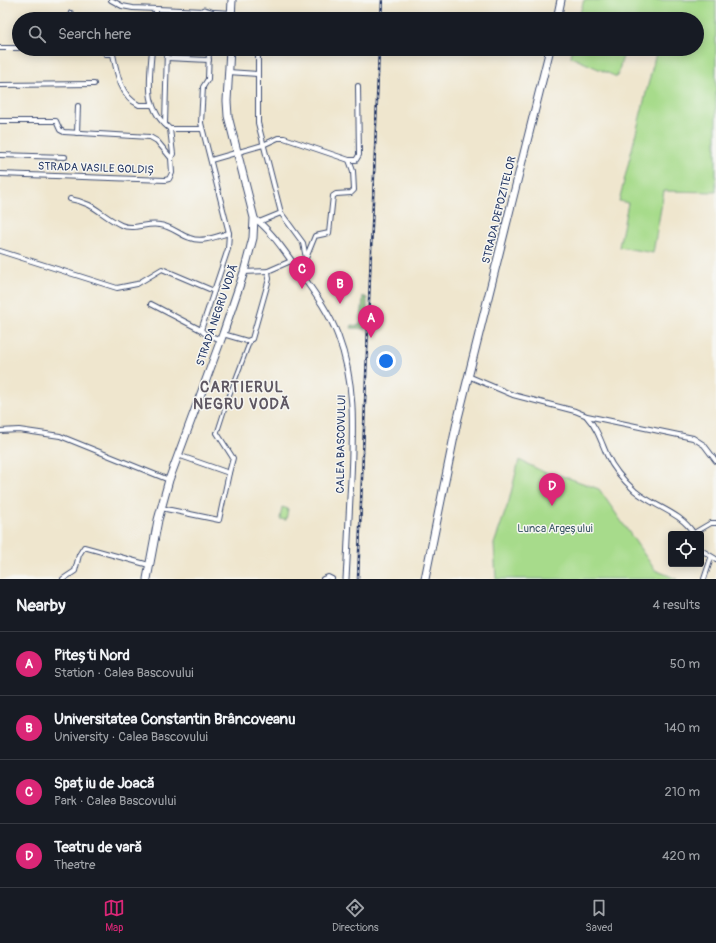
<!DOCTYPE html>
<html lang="en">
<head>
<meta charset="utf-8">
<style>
  body { margin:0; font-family:Pangolin,sans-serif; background:#242831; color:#f1f3f6 }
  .controls { position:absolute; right:12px; bottom:12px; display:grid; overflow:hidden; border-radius:4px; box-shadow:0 2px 10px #0003 }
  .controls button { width:36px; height:36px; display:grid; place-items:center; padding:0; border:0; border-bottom:1px solid #363941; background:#171b24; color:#f1f3f6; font:20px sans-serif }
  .you { position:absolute; left:386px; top:361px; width:14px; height:14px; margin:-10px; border:3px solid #fff; border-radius:50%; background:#1a73e8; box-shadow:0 0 0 6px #1a73e833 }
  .badge { display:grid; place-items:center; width:26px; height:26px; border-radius:50%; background:#db2777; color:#fff; font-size:13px; font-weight:700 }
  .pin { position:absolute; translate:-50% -33px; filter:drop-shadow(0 1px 2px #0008) }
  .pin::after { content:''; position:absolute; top:21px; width:14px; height:12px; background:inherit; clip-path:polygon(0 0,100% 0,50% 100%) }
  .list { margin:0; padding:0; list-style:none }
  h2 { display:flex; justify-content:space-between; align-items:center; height:52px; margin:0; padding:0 16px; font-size:17px }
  h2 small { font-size:13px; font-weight:400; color:#9ea1a6 }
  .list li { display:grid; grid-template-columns:26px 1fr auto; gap:12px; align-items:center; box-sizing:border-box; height:64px; padding:0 16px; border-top:1px solid #363941 }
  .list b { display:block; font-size:15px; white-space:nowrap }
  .list p { margin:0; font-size:13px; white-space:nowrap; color:#9ea1a6 }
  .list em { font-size:13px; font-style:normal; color:#9ea1a6 }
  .icon { flex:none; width:22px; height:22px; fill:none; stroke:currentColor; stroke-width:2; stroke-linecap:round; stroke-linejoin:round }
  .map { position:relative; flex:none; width:716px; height:579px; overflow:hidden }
  .search { position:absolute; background:#171b24; box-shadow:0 2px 10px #0003; left:12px; right:12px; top:12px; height:44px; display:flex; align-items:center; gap:10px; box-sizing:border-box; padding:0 14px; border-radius:22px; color:#9ea1a6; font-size:15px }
  .sheet { height:308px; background:#171b24 }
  nav { display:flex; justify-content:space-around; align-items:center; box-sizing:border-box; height:56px; border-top:1px solid #363941; background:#171b24; font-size:11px; color:#9ea1a6 }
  nav a { display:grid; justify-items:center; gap:2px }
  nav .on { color:#db2777 }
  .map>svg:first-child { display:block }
</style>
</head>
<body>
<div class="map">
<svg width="716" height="579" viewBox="0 0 716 579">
  <rect width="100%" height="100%" fill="#f6f6f2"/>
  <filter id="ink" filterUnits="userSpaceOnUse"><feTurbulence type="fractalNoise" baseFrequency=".025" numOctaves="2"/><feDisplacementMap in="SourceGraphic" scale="8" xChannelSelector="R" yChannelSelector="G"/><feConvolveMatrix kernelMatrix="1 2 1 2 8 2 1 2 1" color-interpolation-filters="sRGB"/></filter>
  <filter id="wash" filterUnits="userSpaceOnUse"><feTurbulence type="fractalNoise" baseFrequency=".012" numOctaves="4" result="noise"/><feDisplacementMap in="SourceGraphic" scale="16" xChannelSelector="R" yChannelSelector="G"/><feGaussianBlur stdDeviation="0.9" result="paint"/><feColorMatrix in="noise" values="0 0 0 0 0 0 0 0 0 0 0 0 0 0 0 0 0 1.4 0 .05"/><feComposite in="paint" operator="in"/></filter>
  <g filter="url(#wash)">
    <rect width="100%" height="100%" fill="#efe6ce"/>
    <g fill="#a7db8b" stroke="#618574">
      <path d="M584 0H716V192L664 191 653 253 619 247 628 203 619 201 656 53 649 49H697V19H578Z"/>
      <path d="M572 49H625L617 77 571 57Z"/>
      <path d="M519 460 546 473 566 477 599 489 655 570 677 579H496L494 544 509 501Z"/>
      <path d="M282 507 288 509 286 520 280 519Z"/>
    </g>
    <path fill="#85bb77" stroke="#50756a" d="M363 296 367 298V320L364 322 366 329 351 328 352 325 358 326 361 322Z"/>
  </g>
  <g filter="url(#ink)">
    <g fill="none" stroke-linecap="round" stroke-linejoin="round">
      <g stroke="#3b4a6f" stroke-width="5">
        <path id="pedestrian" d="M217 433 228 399 250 341"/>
      </g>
      <g stroke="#3b4a6f" stroke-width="6">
        <g id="minor">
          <path d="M111 0 122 6 133 8 205 11"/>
          <path d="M215 12 232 13"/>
          <path d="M71 13 72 19"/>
          <path d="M156 19V9"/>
          <path d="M0 48H19"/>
          <path d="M101 49 106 54H113"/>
          <path d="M112 49C116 68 119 96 139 105H152"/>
          <path d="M152 49C150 79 143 108 170 129H202"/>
          <path d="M209 49 208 79 203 87 201 123 229 233 228 249 201 330 204 333 221 340"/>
          <path d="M258 49V123L281 213 303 243 306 258 305 280"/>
          <path d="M167 58 209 60"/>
          <path d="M228 72 258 74"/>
          <path d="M0 85 94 84"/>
          <path d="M0 121H56L60 130 64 132 150 137 157 141 171 158 172 173 169 179 165 180 0 174"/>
          <path d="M165 124 167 49"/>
          <path d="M170 129 173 154 171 158"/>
          <path d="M77 133 78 106"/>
          <path d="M0 155 65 157"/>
          <path d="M211 160 263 145 278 138H284L349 160H356L359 155 358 86"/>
          <path d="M70 199C95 203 100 215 121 225 134 231 146 222 160 225 171 226 180 235 190 238 202 243 218 236 229 233"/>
          <path d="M259 222 281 213"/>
          <path d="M0 251 117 288 137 284 162 269 214 291"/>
          <path d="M306 258 315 236 329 233 333 196 336 194 351 193 354 190 353 171 349 160"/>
          <path d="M244 272 268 271 291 261"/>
          <path d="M151 304 201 330"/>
          <path d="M223 334 247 341 252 339 269 279 268 271"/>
          <path d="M468 376 513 395 575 411 587 416 693 438 704 445 716 461"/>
          <path d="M587 417C597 428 601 441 607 455 613 468 624 481 635 491 654 507 681 512 694 534"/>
          <path d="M0 431 19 430 60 436 169 480"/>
          <path d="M217 433 233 458 229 473"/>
          <path d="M161 508 219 520 229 473 178 455"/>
          <path d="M694 533 711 523H716"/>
          <path d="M701 550 716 559"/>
          <path d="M63 579 75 571 79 555 84 547 149 565"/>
          <path d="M323 579 328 577 332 579"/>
          <path d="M704 579 711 558"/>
        </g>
      </g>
      <g stroke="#3b4a6f" stroke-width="7">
        <path id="tertiary" d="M254 218C272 231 286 254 299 271 314 292 329 312 338 336 356 383 353 430 351 479 349 512 348 546 346 579"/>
      </g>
      <g stroke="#3b4a6f" stroke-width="9">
        <g id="primary">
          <path d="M204 11 218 15 223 19"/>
          <path d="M231 19 232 0"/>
          <path d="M557 19 561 0"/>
          <path d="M147 579 158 520 169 480 223 334 244 272 253 238 254 218 228 116 227 101 230 49"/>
          <path d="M425 579 457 422 550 49"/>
        </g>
      </g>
      <use href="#pedestrian" stroke="#fff" stroke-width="3"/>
      <use href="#minor" stroke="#fff" stroke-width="4"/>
      <use href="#tertiary" stroke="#fff" stroke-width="5"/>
      <use href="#primary" stroke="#fff" stroke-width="7"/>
      <g stroke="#1b2f5e" stroke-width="2.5">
        <g id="rail">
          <path d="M381 19 382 0"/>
          <path d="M358 579 379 49"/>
        </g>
      </g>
      <use href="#rail" stroke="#f6f6f2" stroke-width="1" stroke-dasharray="3" stroke-linecap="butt"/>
    </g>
  </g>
  <g text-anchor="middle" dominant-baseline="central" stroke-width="3" stroke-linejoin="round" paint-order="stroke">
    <g font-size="11" fill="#1b2f5e" stroke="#f6f6f2">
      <text transform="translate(96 168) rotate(2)">STRADA VASILE GOLDIȘ</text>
      <text transform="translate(499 210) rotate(-76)">STRADA DEPOZITELOR</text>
      <text transform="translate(217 315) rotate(-71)">STRADA NEGRU VODĂ</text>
      <text transform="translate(341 444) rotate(-89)">CALEA BASCOVULUI</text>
    </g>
    <g font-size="11" fill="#3e5a69" stroke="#f6f6f2">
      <text x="555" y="528">Lunca Argeșului</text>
    </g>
    <g font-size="15" font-weight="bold" letter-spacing="1" fill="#5e5762" stroke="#f6f6f2">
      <text x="242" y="387">CARTIERUL<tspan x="242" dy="17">NEGRU VODĂ</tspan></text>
    </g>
  </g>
</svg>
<div class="controls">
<button><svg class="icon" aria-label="locate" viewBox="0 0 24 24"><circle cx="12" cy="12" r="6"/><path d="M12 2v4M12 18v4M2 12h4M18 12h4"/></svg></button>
</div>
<div class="you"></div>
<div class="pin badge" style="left:371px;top:338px">A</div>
<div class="pin badge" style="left:340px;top:304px">B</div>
<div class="pin badge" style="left:302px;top:289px">C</div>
<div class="pin badge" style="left:552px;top:506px">D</div>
<div class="search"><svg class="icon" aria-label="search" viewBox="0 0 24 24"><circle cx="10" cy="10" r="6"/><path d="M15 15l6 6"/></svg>Search here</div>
</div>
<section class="sheet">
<h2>Nearby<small>4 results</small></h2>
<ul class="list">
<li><span class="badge">A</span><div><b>Pitești Nord</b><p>Station · Calea Bascovului</p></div><em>50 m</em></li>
<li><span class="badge">B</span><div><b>Universitatea Constantin Brâncoveanu</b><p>University · Calea Bascovului</p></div><em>140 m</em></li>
<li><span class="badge">C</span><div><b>Spațiu de Joacă</b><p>Park · Calea Bascovului</p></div><em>210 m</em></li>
<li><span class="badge">D</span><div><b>Teatru de vară</b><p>Theatre</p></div><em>420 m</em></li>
</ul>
</section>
<nav>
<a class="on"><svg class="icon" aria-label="map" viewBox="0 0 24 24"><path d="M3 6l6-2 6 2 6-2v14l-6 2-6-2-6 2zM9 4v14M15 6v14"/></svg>Map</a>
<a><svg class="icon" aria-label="directions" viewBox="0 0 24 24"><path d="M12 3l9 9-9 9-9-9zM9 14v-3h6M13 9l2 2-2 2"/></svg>Directions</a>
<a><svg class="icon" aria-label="saved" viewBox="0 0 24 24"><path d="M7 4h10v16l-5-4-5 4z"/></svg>Saved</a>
</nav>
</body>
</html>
